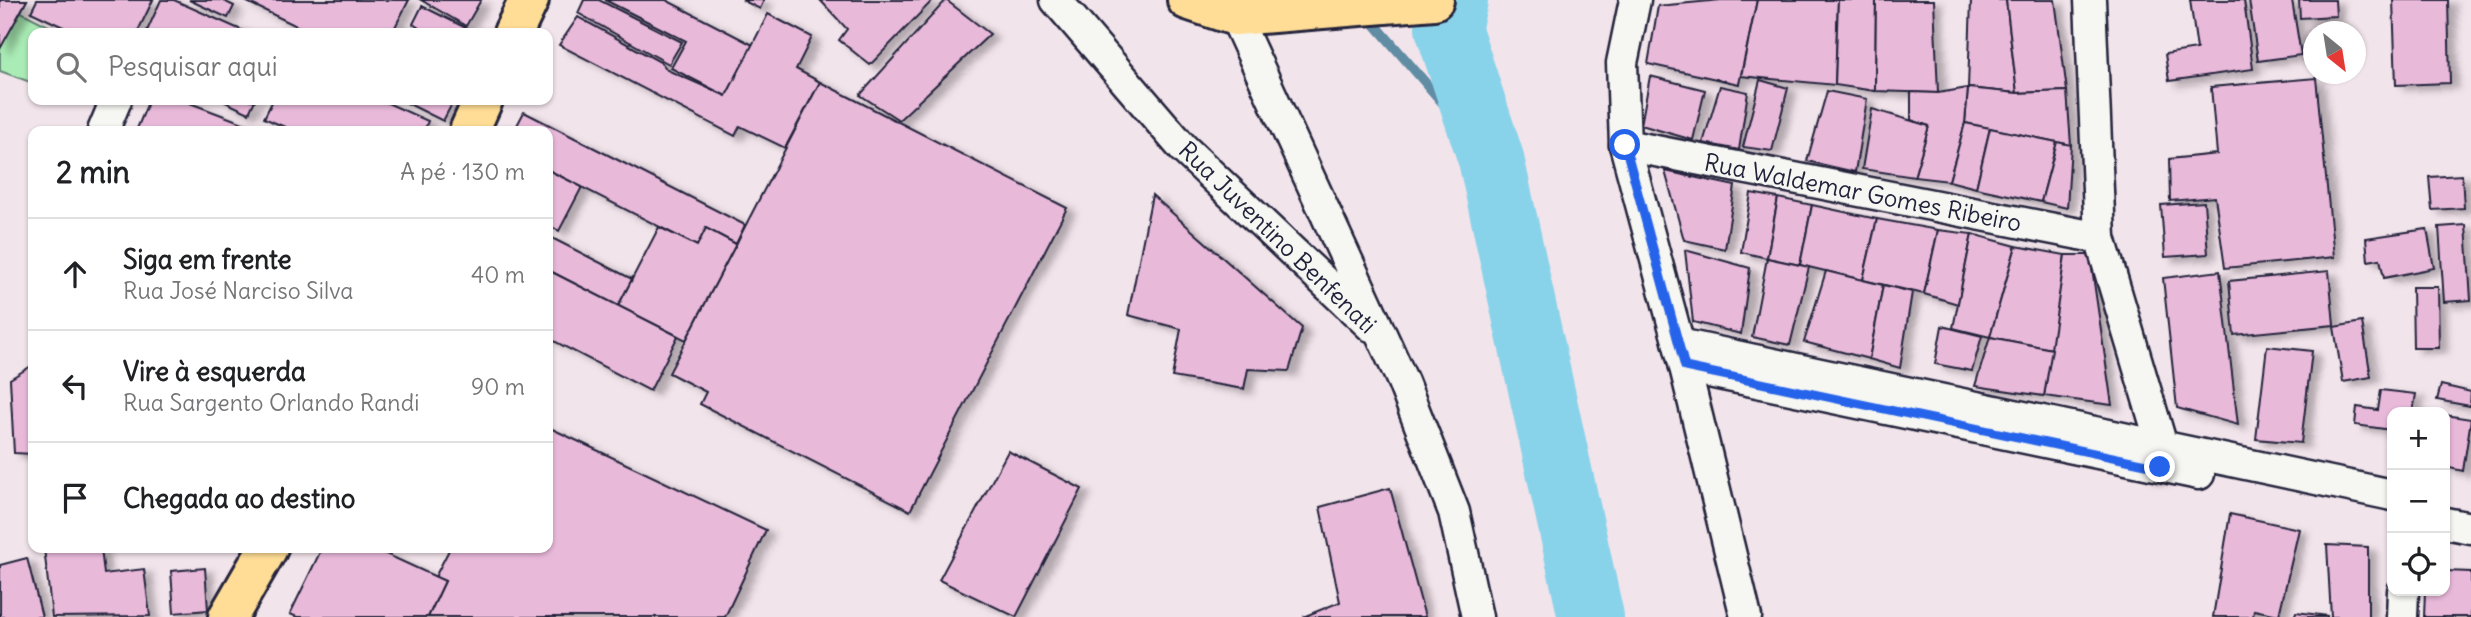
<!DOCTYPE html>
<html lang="pt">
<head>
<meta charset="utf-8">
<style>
  body { margin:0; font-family:Delius,sans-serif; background:#f6f6f6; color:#202124 }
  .controls { position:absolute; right:21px; bottom:21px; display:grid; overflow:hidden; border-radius:14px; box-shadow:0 2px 5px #0004 }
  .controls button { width:63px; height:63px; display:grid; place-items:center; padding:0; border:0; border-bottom:2px solid #e0e0e0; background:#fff; color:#202124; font:35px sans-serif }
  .compass { position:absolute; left:2303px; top:21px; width:63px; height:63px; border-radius:50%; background:#fff; box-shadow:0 2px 5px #0004; rotate:150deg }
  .stop { position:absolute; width:21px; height:21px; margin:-16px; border:5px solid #2563eb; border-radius:50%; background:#fff }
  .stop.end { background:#2563eb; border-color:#fff; box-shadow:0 2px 7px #0008 }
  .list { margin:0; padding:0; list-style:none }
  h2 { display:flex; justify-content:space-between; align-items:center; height:91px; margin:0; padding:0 28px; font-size:30px }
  h2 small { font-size:23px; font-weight:400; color:#757577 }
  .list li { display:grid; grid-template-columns:46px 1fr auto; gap:21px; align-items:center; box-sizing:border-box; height:112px; padding:0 28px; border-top:2px solid #e0e0e0 }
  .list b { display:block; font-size:26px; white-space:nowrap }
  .list p { margin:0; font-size:23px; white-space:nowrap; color:#757577 }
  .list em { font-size:23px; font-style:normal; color:#757577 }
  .icon { flex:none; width:38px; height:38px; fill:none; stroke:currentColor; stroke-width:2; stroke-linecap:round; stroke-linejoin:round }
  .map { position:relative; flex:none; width:2471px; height:617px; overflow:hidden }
  .search { position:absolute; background:#fff; box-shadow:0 2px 5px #0004; left:28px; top:28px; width:525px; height:77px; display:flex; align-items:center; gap:18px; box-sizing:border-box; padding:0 24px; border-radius:14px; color:#757577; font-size:26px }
  .panel { position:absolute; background:#fff; box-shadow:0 2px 5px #0004; left:28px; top:126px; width:525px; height:427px; border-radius:14px }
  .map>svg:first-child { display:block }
</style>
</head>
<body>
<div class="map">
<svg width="2471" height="617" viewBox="0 0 2471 617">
  <defs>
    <filter id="shadow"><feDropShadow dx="8" dy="4.5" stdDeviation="3.5" flood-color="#0004"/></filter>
  </defs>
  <rect width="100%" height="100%" fill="#f2e4eb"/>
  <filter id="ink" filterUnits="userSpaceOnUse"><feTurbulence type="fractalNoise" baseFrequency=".0143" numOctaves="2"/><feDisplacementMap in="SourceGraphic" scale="14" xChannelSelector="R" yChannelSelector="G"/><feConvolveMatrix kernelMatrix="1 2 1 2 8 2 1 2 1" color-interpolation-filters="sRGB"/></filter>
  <g filter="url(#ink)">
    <path fill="#aaecb5" stroke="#668778" stroke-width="2" d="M0 0H27L21 12 62 33H33V83L0 71Z"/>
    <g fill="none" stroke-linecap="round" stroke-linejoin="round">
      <path stroke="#608ca4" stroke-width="10" d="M1367 15 1491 159"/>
      <path stroke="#89d3ea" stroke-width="66" d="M1455 0 1448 28 1491 159 1591 617"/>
    </g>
    <g fill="#e9b9da" stroke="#22223b" stroke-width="2" filter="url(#shadow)">
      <path d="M0 0H27L0 49Z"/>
      <path d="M37 0H153L137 33H76L31 12Z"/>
      <path d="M161 0H174L248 33H146Z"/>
      <path d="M189 0H222L234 6 228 18Z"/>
      <path d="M243 0H409L392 33H311Z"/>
      <path d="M421 0H481L466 26Z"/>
      <path d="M584 0H599L682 42 669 64 578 13Z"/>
      <path d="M605 0H666L753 45 726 96 671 68 686 41Z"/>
      <path d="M742 0H764L760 9Z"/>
      <path d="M820 0H933L870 65 839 40 847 29Z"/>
      <path d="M946 0 990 34 899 120 860 95Z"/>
      <path d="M1721 0H1757L1739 84 1648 64 1658 6Z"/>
      <path d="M1757 0H1838L1835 85 1741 76Z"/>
      <path d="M1838 0H1876L1875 91 1835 85Z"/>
      <path d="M1876 0H1934L1938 93 1875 91Z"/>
      <path d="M1971 0H2006L2017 93 1968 88Z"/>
      <path d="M2006 0H2055L2067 91 2017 93Z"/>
      <path d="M2190 0H2244L2253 69 2169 81 2165 54 2197 49Z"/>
      <path d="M2249 0H2292L2301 55 2258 61Z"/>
      <path d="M2299 0H2335L2336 16 2300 18Z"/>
      <path d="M2393 0H2448L2450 83 2396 85Z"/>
      <path d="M422 6 476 33H427L413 24Z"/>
      <path d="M768 14 812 37 796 69 820 82 785 148 740 126 735 136 559 45 578 17 662 63 667 70 726 96Z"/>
      <path d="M1650 76 1705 90 1693 140 1641 125Z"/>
      <path d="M2316 78 2334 257 2225 268 2215 197 2170 201 2169 159 2217 154 2211 87Z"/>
      <path d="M1760 80 1788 88 1772 151 1743 147Z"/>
      <path d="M820 82 1067 208 910 511 700 404 706 392 669 373Z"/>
      <path d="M1720 86 1748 92 1739 150 1703 143Z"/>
      <path d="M1968 88 2017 93 2067 91 2071 145 1965 123Z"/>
      <path d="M1968 88 1965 123 1949 181 1914 177 1929 126 1911 120V92L1938 93Z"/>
      <path d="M1827 91 1867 99 1855 172 1807 161Z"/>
      <path d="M149 100H182L264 131H136Z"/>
      <path d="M221 100H255L249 113Z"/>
      <path d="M273 100H381L428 121 424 131H294L264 118Z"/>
      <path d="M401 100H454L443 121Z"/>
      <path d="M1872 109 1929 126 1914 177 1862 169Z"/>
      <path d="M524 112 745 225 736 244 706 228 697 246 548 170V131H514Z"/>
      <path d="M1965 123 1990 128 1976 188 1949 181Z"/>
      <path d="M1990 128 2057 142 2041 202 1976 188Z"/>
      <path d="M2057 142 2071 145 2067 208 2041 202Z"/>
      <path d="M548 170 582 187 559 231 548 225Z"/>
      <path d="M1665 171 1735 186 1725 249 1684 240Z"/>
      <path d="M2462 175 2464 208 2432 210 2429 177Z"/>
      <path d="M1751 193 1778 198 1767 258 1741 252Z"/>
      <path d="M1152 195 1302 328 1289 371 1248 369 1244 389 1172 377 1181 329 1128 315Z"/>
      <path d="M1778 198 1812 205 1800 265 1767 258Z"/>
      <path d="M2204 202 2208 254 2165 257 2161 205Z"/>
      <path d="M1812 205 1877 219 1863 280 1800 265Z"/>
      <path d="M1877 219 1938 230 1924 294 1863 280Z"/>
      <path d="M2466 225 2471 300 2444 302 2439 227Z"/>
      <path d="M659 227 697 246 706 228 736 244 686 340 618 306Z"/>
      <path d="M2427 229 2434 268 2384 278 2380 259 2368 261 2366 238Z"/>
      <path d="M1938 230 1972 234 1958 304 1924 294Z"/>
      <path d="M1972 234 2016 246 1990 337 1953 328Z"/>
      <path d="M548 236 632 279 618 306 548 270Z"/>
      <path d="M2016 246 2065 255 2052 349 1990 337Z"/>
      <path d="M1685 250 1750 268 1741 334 1693 322Z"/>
      <path d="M2065 255H2090L2112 405 2044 396Z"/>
      <path d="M1767 258 1809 267 1790 345 1752 337Z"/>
      <path d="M548 270 678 336 650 391 548 338Z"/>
      <path d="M1826 271 1883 285 1869 359 1804 342Z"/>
      <path d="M2220 271 2238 425 2177 408 2163 278Z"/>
      <path d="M2329 271 2334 325 2234 335 2229 281Z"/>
      <path d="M1883 285 1912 292 1900 368 1869 359Z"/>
      <path d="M2412 287H2438L2439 348H2413Z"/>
      <path d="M2362 322 2371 377 2343 382 2334 327Z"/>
      <path d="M1942 326 1982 336 1972 371 1935 364Z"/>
      <path d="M1990 337 2052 349 2044 396 1975 386Z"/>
      <path d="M2267 346 2312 351 2301 443 2256 439Z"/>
      <path d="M33 365V454L14 453 10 379Z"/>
      <path d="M2441 385 2471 392 2470 406 2437 400Z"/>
      <path d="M2381 390 2416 394 2413 412H2392V430L2355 425 2357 407 2378 410Z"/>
      <path d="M2445 415 2471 419 2463 471 2445 467Z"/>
      <path d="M548 427 766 530 725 617H428L445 581 435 577 450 548H548Z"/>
      <path d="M1008 451 1082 489 1016 617 939 580Z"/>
      <path d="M1390 488 1425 617H1303L1340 602 1320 507Z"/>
      <path d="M2230 514 2299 529 2279 615 2254 610 2253 617H2213Z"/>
      <path d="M2327 545 2368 547V617H2331Z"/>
      <path d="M44 548H101L104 574 144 569 150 616 52 617Z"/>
      <path d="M322 548H373L445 581 428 617H297L290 614Z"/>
      <path d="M27 558 42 617H0V565Z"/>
      <path d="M205 568 208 610 174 613 171 571Z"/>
      <path d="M2445 571 2471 572V617H2424L2425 591H2445Z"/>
      <path d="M2296 612 2327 616V617H2294Z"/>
    </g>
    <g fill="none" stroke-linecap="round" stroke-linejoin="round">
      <g stroke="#22223b" stroke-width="35">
        <g id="street">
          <path d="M1056 0 1183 148 1371 326"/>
          <path d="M1635 0 1622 63 1625 145 1685 367 1746 617"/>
          <path d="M2090 0 2100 238 2162 446 2160 463"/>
          <path d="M1235 16 1403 382 1454 512 1477 617"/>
          <path d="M103 131 116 100"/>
          <path d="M1625 145 2100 238"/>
          <path d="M1679 344 2392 495"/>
          <path d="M1685 367 2199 474"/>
          <path d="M2445 523 2471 528"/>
          <path d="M2402 617 2403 591"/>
        </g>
      </g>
      <g stroke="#22223b" stroke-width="44">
        <g id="primary">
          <path d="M1187 0 1235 16 1434 0"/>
          <path d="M513 33 529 0"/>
          <path d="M469 131 483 100"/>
          <path d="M228 617 268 548"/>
        </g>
      </g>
      <use href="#street" stroke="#f6f6f2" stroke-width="30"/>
      <use href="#primary" stroke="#ffdd96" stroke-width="38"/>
    </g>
  </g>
  <g fill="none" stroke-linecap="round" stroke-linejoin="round" filter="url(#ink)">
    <path stroke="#2563eb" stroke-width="9" d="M1625 145 1685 367 2160 467"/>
  </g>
  <g text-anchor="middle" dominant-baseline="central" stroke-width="5" stroke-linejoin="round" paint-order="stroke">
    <g font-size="24" fill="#22223b" stroke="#f6f6f2">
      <text transform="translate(1863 192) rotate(11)">Rua Waldemar Gomes Ribeiro</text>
      <text transform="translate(1278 237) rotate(44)">Rua Juventino Benfenati</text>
    </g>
  </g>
</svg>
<div class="controls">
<button>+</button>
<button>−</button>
<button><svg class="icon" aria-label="locate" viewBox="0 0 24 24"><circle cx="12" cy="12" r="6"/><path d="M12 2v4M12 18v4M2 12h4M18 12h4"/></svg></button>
</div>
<svg class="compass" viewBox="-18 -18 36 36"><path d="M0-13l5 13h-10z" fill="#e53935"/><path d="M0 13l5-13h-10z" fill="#757577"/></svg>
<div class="stop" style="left:1625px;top:145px"></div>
<div class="stop end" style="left:2160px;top:467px"></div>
<div class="search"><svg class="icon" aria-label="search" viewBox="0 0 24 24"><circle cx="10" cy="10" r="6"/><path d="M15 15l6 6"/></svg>Pesquisar aqui</div>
<section class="panel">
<h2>2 min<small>A pé · 130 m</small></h2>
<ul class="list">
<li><svg class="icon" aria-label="ahead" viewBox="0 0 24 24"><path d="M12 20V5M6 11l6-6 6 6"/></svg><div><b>Siga em frente</b><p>Rua José Narciso Silva</p></div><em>40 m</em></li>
<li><svg class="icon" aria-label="left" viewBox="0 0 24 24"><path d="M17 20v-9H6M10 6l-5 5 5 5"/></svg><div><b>Vire à esquerda</b><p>Rua Sargento Orlando Randi</p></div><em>90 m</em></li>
<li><svg class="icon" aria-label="arrive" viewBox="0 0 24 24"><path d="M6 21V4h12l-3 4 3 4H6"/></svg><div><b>Chegada ao destino</b></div></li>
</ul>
</section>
</div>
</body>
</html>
